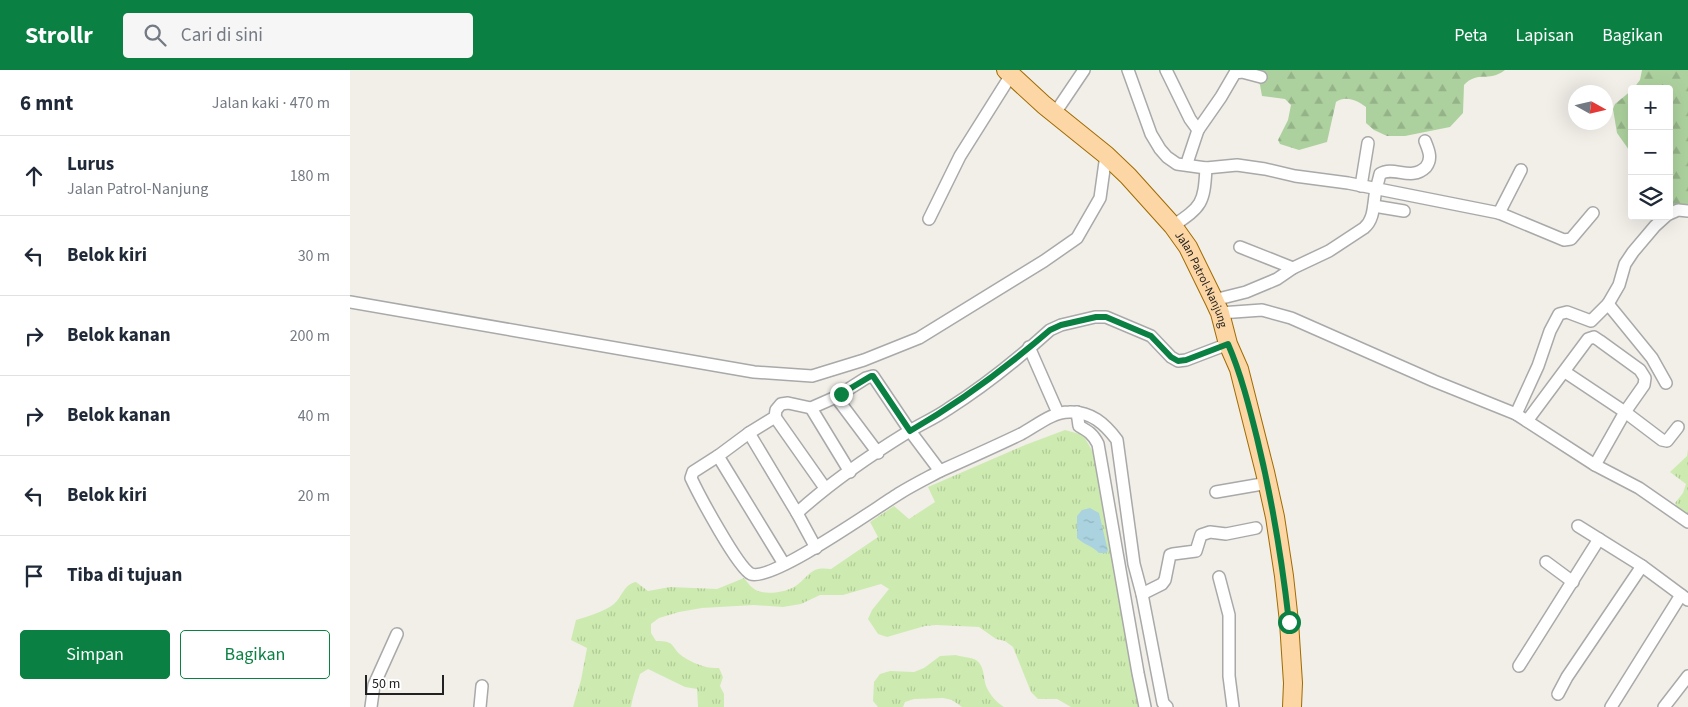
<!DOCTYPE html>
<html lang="id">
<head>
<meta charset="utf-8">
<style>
  body { margin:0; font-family:"Source Sans 3",sans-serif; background:#f6f6f7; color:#1f2937 }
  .controls { position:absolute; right:15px; top:15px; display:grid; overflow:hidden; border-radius:5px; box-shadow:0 5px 20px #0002 }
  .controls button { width:45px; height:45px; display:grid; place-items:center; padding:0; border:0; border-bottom:1px solid #e0e1e3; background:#fff; color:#1f2937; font:25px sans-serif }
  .compass { position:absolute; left:1218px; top:15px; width:45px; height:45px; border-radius:50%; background:#fff; box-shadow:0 5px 20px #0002; rotate:98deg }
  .scale { position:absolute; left:15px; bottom:12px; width:79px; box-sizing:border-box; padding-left:5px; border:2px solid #222; border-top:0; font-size:14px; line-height:18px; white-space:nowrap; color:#222; -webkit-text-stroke:4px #fff; paint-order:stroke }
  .stop { position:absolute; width:15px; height:15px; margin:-11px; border:4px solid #0b8043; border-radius:50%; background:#fff }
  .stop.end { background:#0b8043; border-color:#fff; box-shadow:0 1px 5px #0008 }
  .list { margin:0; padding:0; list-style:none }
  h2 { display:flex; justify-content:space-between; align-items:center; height:65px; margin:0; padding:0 20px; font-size:21px }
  h2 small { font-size:16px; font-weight:400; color:#747a83 }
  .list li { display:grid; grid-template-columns:32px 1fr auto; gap:15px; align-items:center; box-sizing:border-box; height:80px; padding:0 20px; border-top:1px solid #e0e1e3 }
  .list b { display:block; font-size:19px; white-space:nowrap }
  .list p { margin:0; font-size:16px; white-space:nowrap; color:#747a83 }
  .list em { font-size:16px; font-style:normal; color:#747a83 }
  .actions { display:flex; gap:10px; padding:15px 20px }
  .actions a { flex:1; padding:11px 0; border:1px solid #0b8043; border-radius:5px; text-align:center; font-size:18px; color:#0b8043 }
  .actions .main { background:#0b8043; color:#fff }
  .icon { flex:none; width:28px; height:28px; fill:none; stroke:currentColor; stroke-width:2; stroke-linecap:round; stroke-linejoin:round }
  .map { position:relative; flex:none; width:1338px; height:637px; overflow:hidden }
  header { display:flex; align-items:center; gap:30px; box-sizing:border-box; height:70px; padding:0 25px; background:#0b8043; color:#fff }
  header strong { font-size:24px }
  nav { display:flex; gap:28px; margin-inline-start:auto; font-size:18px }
  .search { width:350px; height:45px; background:#f6f6f7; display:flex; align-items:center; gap:12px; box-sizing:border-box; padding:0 18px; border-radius:5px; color:#747a83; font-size:19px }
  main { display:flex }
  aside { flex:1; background:#fff }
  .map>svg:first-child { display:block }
</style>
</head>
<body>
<header>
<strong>Strollr</strong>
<div class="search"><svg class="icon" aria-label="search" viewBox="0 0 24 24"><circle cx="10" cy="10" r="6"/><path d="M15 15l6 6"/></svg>Cari di sini</div>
<nav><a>Peta</a><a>Lapisan</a><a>Bagikan</a></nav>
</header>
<main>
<aside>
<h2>6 mnt<small>Jalan kaki · 470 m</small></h2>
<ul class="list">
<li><svg class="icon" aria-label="ahead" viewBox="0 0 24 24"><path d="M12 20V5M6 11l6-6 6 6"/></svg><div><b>Lurus</b><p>Jalan Patrol-Nanjung</p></div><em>180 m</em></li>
<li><svg class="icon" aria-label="left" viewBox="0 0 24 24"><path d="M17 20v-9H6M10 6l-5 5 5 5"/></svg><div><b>Belok kiri</b></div><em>30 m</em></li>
<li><svg class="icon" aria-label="right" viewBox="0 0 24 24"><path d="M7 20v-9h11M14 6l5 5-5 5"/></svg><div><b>Belok kanan</b></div><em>200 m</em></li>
<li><svg class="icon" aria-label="right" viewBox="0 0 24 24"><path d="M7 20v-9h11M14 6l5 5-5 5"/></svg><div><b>Belok kanan</b></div><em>40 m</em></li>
<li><svg class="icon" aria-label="left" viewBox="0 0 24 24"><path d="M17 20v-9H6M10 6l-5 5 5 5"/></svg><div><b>Belok kiri</b></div><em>20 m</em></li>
<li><svg class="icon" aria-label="arrive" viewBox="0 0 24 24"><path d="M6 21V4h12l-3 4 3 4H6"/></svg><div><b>Tiba di tujuan</b></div></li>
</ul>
<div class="actions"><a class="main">Simpan</a><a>Bagikan</a></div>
</aside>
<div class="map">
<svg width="1338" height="637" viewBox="0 0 1338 637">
  <defs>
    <pattern id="grass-tufts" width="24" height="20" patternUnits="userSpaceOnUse" patternTransform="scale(1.25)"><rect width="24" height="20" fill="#cdebb0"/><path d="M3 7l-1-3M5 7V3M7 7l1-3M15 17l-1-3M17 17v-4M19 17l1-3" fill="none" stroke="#b0c997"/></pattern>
    <pattern id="forest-firs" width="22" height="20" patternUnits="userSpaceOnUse" patternTransform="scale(1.25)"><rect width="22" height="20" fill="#add19e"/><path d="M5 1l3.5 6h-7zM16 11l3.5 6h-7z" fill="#95b388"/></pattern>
    <pattern id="water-ripples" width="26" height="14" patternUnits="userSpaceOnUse" patternTransform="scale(1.25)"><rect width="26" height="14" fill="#aad3df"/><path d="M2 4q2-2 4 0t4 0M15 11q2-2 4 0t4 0" fill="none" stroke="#92b5bf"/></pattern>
  </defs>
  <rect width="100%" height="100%" fill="#f2efe9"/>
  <g fill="url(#grass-tufts)">
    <path d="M715 360 733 365 746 387 788 637H721L707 629H688L681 622 663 577 655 571 646 569 629 557 586 555 575 556 537 567 528 564 518 549 522 540 539 519 531 514 493 525H470L451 534 433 537 404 535 352 538 329 542 309 548 301 554V563L306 571C327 571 320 577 332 586 343 593 356 599 369 598L373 607 370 616 374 624V637H348L347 619 335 617 298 599 290 604 283 627 281 637H223L231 610 237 578 221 570 226 550C236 547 256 541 264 534 272 527 274 514 286 512L298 521 320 517 367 519 394 508C398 513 402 519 408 521 419 525 438 522 447 515 460 505 461 496 481 499L528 467 520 452 544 436 559 449 585 432 578 417 675 375Z"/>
    <path d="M1338 379V446L1328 440 1325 433 1333 423 1336 414 1320 402 1337 386Z"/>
    <path d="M606 585C612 587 621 587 626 590 635 596 633 608 636 616 640 625 646 632 654 637H612L602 630 593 628 564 629 555 632 553 637H528L523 631 524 612 530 604 540 601 564 602 574 598 590 586Z"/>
  </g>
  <g fill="url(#forest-firs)">
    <path d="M902 0H1155C1138 13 1128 0 1114 15L1113 43 1100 57 1055 66H1037L1024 60 1016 53V37C1008 31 996 25 986 32L977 72 949 80 930 74 928 70 938 50 941 35 935 29 912 26 910 15Z"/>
    <path d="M1292 0H1338V137L1319 136V19H1283L1290 10Z"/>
    <path d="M1282 20V80H1279L1267 63 1263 39 1265 34Z"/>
  </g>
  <path fill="url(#water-ripples)" d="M740 438 749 443 758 481 756 483H749C743 476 734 475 727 468V446L732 440Z"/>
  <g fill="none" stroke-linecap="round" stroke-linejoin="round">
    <g stroke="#a9a9a9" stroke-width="14">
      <g id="street">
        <path d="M778 0 801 64 810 79 817 87 827 94 856 98 887 95 915 99 945 106 998 113 1149 143 1214 170 1221 169 1243 143"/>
        <path d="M816 0 840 49 848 60 838 90 839 95"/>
        <path d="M705 43 734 0"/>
        <path d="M848 60 871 27 885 3 892 2 911 7"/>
        <path d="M1011 116 1018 73"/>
        <path d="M1024 136 1054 141"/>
        <path d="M1149 143 1171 100"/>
        <path d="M1319 144 1328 140 1338 141"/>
        <path d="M579 149 610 86 661 5"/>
        <path d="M823 156C852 136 854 134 856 98"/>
        <path d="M890 177 943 198"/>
        <path d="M864 230 896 222 927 209 943 198 979 181 1014 158C1025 149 1023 133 1026 120 1027 115 1029 109 1030 104 1044 95 1061 112 1076 97 1083 88 1078 79 1075 71"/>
        <path d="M0 232 404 302 462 306 514 290 569 268 694 191 727 168 750 128 756 85"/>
        <path d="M1258 234 1269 215 1275 194 1283 182 1305 156 1316 146"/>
        <path d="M870 243 912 240 941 248 1084 311 1166 344 1245 395 1289 418 1338 452"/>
        <path d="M679 277 708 343"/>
        <path d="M1215 302 1275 342 1312 370 1317 371 1328 357"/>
        <path d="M461 338 500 402"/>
        <path d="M727 342 729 356C738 361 743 364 748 374L788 603 795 637"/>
        <path d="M1166 344 1188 296 1200 261 1209 244 1217 242 1241 251 1258 234 1302 288 1316 313"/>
        <path d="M425 347 475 418"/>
        <path d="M1177 351 1238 269 1244 267 1250 271 1290 300 1295 308 1294 315 1275 342 1245 395"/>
        <path d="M399 363 368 386 434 494"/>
        <path d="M528 383 486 327 461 338 438 333 431 334 426 340 425 347 399 363 447 443C481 412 519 386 558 362 571 354 585 348 598 339 633 317 669 288 700 260L711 255 745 247H756L801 266 821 287 828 291 836 290 878 274"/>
        <path d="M368 386 343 402 341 408C349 425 388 498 401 504 422 512 527 437 550 423 563 415 577 408 590 401L560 361 523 306 516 308 486 327"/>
        <path d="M590 401C617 389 644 377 671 364 686 356 702 342 719 342 741 341 755 354 767 370L784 494 792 524 813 633 817 637"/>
        <path d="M866 422 918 413"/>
        <path d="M447 443 466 478"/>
        <path d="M1228 456 1292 496 1338 530"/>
        <path d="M1196 492 1223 512"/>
        <path d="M869 507 879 545V606L883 637"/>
        <path d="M792 524 812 514 815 510 820 485 823 484 846 481 851 465 860 462 876 464 906 458"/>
        <path d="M1169 596 1249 469"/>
        <path d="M1208 624 1217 607 1292 496"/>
        <path d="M21 637 24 615 47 564"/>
        <path d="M130 637 132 616"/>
        <path d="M1261 637 1331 525"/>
        <path d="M1314 637 1338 606"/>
      </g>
    </g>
    <g stroke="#a06b00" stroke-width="20">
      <g id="primary">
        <path id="s1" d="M656 0 694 35 756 85 778 106 823 156 838 177 864 230 870 243 878 274 889 299 915 402 925 447 934 506 939 552 943 613 942 637"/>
      </g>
    </g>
    <use href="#street" stroke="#fff" stroke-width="11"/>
    <use href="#primary" stroke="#fcd6a4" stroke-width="18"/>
  </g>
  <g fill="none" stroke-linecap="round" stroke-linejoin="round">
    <path stroke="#0b8043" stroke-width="6" d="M491 324 521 306H523L560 361C610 332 656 298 700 260L711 255 746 247H756L801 266 821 287 828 291 836 290 878 274C891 304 899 336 907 368 922 429 932 490 939 552"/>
  </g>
  <g text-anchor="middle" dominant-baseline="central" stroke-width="4" stroke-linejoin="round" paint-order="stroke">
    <g font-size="12" fill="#222" stroke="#fff">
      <text stroke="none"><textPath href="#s1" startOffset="290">Jalan Patrol-Nanjung</textPath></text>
    </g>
  </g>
</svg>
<div class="controls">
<button>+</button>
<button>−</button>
<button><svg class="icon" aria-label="layers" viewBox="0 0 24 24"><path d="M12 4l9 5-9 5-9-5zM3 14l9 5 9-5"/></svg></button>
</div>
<svg class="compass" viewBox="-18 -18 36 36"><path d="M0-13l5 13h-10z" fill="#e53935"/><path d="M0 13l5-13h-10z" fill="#747a83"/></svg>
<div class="scale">50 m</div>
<div class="stop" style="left:939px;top:552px"></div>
<div class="stop end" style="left:491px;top:324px"></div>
</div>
</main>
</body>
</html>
